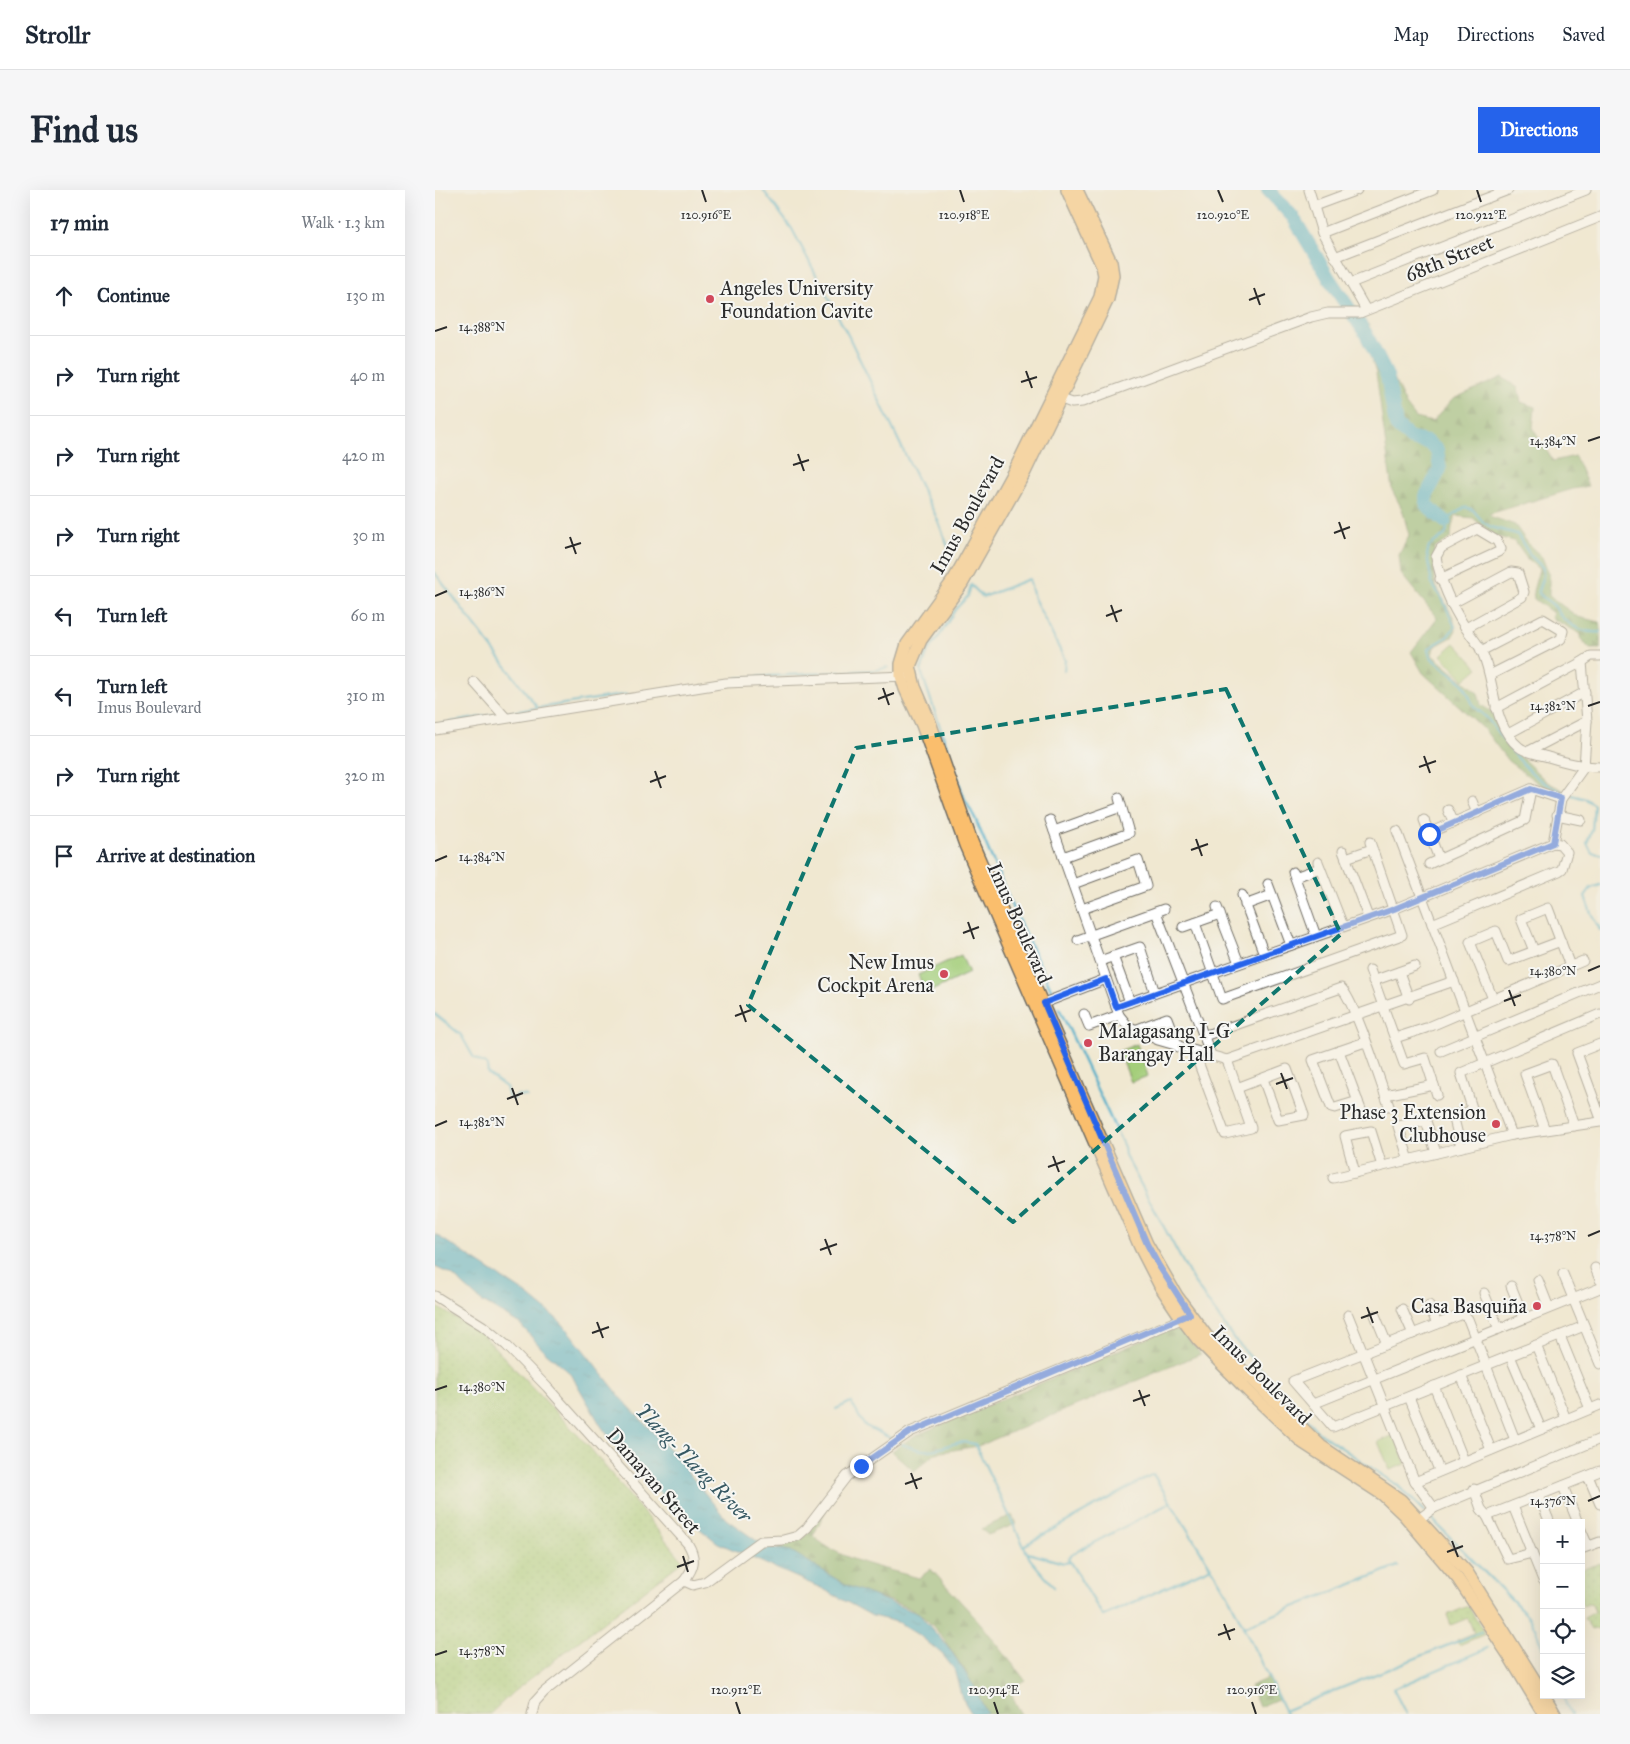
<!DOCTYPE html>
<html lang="en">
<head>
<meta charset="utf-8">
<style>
  body { margin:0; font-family:"IM FELL Great Primer",serif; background:#f6f6f7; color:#1f2937 }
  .controls { position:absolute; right:15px; bottom:15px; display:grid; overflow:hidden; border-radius:0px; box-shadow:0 5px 20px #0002 }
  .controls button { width:45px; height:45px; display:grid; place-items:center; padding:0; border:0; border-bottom:1px solid #e0e1e3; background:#fff; color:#1f2937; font:25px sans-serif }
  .stop { position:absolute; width:15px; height:15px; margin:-11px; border:4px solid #2563eb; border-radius:50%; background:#fff }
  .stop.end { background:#2563eb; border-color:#fff; box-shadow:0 1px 5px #0008 }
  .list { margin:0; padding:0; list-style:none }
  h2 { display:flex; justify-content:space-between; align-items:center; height:65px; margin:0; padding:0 20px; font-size:21px }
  h2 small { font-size:16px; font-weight:400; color:#747a83 }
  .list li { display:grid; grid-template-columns:32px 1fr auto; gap:15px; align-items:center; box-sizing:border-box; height:80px; padding:0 20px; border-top:1px solid #e0e1e3 }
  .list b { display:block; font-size:19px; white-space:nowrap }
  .list p { margin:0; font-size:16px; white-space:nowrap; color:#747a83 }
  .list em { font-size:16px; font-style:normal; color:#747a83 }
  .icon { flex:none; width:28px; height:28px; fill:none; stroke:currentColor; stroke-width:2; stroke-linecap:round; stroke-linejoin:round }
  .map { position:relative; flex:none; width:1165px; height:1524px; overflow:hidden; border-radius:0px }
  header { display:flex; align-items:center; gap:30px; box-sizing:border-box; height:70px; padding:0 25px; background:#fff; border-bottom:1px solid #e0e1e3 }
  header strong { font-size:24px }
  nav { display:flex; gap:28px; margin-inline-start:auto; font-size:18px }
  .intro { display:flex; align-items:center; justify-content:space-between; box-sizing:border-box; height:120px; padding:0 30px }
  h1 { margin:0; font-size:35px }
  .button { padding:12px 22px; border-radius:0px; background:#2563eb; color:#fff; font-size:18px; font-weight:700 }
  main { display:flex; gap:30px; padding:0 30px }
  aside { flex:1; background:#fff; border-radius:0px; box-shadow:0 5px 20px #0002 }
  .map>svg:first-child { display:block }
</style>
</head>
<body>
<header>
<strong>Strollr</strong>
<nav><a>Map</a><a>Directions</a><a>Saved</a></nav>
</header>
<div class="intro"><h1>Find us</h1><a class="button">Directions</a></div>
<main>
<aside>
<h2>17 min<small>Walk · 1.3 km</small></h2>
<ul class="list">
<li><svg class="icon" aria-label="ahead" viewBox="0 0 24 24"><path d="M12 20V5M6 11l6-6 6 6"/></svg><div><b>Continue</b></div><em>130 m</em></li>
<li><svg class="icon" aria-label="right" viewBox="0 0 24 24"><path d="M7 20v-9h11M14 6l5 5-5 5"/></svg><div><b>Turn right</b></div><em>40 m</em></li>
<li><svg class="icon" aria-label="right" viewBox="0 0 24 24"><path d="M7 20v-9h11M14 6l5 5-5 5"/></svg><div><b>Turn right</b></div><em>420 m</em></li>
<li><svg class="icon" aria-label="right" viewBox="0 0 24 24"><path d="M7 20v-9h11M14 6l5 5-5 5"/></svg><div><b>Turn right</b></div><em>30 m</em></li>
<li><svg class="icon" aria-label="left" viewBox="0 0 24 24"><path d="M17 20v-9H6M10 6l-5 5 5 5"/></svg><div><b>Turn left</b></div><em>60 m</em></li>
<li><svg class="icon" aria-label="left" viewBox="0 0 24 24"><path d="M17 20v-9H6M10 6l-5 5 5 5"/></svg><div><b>Turn left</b><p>Imus Boulevard</p></div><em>310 m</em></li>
<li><svg class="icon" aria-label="right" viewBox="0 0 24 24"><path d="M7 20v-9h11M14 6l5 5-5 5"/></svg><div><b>Turn right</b></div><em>320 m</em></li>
<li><svg class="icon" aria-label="arrive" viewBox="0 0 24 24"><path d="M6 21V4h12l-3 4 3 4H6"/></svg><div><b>Arrive at destination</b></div></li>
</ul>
</aside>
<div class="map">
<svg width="1165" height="1524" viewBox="0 0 1165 1524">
  <defs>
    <pattern id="grass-dots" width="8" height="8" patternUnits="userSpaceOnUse" patternTransform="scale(1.25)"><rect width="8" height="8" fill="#a4ce7a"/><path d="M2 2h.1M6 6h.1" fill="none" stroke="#8db16a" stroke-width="1.8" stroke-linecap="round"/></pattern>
    <pattern id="forest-firs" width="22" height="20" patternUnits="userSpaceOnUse" patternTransform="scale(1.25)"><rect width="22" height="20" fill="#83b16a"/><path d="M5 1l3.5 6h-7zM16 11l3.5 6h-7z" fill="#6b9057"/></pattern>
    <pattern id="water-ripples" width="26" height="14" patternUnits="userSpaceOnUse" patternTransform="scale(1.25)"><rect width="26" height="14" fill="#4aadc9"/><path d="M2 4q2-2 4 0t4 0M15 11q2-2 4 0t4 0" fill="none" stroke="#3e8da3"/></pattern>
  </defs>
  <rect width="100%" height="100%" fill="#f6f6f2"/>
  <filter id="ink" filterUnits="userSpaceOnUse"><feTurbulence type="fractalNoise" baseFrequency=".02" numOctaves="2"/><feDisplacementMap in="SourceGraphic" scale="10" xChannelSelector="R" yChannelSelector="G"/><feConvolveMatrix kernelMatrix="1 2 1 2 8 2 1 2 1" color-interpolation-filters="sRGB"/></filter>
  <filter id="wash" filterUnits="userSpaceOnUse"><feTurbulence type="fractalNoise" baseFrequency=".0096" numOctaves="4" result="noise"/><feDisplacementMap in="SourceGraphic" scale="20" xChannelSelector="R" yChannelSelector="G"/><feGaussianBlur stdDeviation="1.12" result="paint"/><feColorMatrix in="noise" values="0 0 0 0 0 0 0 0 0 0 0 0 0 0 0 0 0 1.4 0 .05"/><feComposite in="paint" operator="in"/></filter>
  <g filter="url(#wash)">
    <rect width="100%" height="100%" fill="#f0e8d1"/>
    <g fill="url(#grass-dots)" stroke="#687c52">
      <path d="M0 1116 45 1142 155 1258 248 1371 78 1502 55 1524H0Z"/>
      <path d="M1165 1373V1438L1156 1440 1149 1428 1160 1422 1156 1413 1148 1416 1146 1413V1380Z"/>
      <path d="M1033 1416 1050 1444 1024 1455 1022 1450 1039 1443 1033 1428 1016 1435 1012 1425Z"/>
    </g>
    <g fill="url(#forest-firs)" stroke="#576e4a">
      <path d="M928 132 933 134 971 215 981 228 997 232 1018 209 1067 187 1083 198 1086 212 1100 217 1098 238 1118 271 1140 266 1153 296 1138 299 1054 324 1057 327 1080 335 1094 355 1107 367 1114 385V406L1143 427 1165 432V459H1155L1145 448 1146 444 1116 428 1118 423 1099 409 1098 401 1104 379 1092 369 1079 351 1059 346 1038 328 1021 326 1017 336 1016 348 999 359 1000 394 1018 427 1021 440 1017 447 999 457 997 465 1043 503 1046 515 1060 524 1070 550 1084 565 1112 592 1128 600 1124 604 1107 596 1073 571 1049 539 988 483 976 462 1002 428 966 384 964 365 974 345 967 319 957 300 941 183 933 159 919 135Z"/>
      <path d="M735 1139 746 1141 766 1164 543 1256 501 1263 479 1281 457 1261 479 1246Z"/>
      <path d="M391 1320 378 1346C405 1371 449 1378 484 1388L496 1379 547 1435 590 1490 574 1499 586 1524H552C541 1498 507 1438 484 1424 461 1409 432 1407 409 1394 387 1382 367 1365 343 1357L368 1348Z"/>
      <path d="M577 1325 581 1334 553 1345 546 1339Z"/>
      <path d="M833 1488 843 1509 824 1517 815 1496Z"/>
    </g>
    <g fill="#a4ce7a" stroke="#687c52">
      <path d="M1020 453 1043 478 1029 490 1006 465Z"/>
      <path d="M526 765 534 783 492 803 483 785Z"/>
      <path d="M702 854 713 886 696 892 684 861Z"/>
      <path d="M959 1245 971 1274 955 1280 943 1252Z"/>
    </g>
    <path fill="url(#water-ripples)" stroke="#3a6c7a" d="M0 1044 93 1105 127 1133 189 1211 235 1260 291 1329 322 1351 335 1357 356 1361 411 1395 484 1424 514 1458 539 1496 552 1524H537L527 1508 519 1479 507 1464 485 1446 462 1432 437 1426 388 1399 283 1353 248 1326 190 1269 166 1236 136 1184 109 1161 85 1134 46 1111 17 1085 0 1077Z"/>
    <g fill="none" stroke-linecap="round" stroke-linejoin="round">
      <g stroke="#4aadc9" stroke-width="2.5">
        <path d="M328 0 357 39 414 147 493 312C505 328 507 348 518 366"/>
        <path d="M0 383 102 517"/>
        <path d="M536 395 533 406 520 420 505 445 493 461 486 481 530 610 540 628 578 719 619 805"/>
        <path d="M536 395 548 407 594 389 599 408 630 470 629 481"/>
        <path d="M302 488 441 480 453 477"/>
        <path d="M70 523 193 504"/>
        <path d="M0 535 64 524"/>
        <path d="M1128 602C1095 591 1075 558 1055 532 1051 525 1043 522 1039 516 1033 507 1033 498 1024 490 1016 482 993 471 993 459L1012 447 1020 437 1008 410 997 394 992 365 994 356 1010 345 1012 341 1010 331 1030 317 1038 320 1049 333 1056 337 1082 344 1095 365 1108 378V386L1103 401C1106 408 1112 409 1117 414 1121 417 1123 422 1126 426 1136 437 1151 444 1165 442"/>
        <path d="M1133 604 1151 609 1159 615 1157 640 1152 653 1157 663 1165 664"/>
        <path d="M1165 695 1156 698 1150 706 1156 723 1165 740"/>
        <path d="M624 818 689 957 690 965 757 1089 799 1149 883 1242 962 1295 989 1321"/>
        <path d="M0 824 26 845 39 868 52 875 53 884 71 897 74 908 78 909 83 905 92 906"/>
        <path d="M401 1219 416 1212 429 1235 457 1249"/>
        <path d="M467 1254C476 1258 484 1261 494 1260 513 1259 519 1248 540 1254L595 1369 619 1397"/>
        <path d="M993 1325 1093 1426 1101 1440 1109 1462"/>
        <path d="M590 1355 718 1284 793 1405 851 1524"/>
        <path d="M593 1363 629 1373 635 1372 668 1426 776 1377"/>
        <path d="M635 1372 633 1369 637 1364 735 1313"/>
        <path d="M808 1437 963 1376"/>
        <path d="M1127 1505 1136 1524"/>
        <path d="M849 1521 1046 1442"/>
        <path d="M971 1524 958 1499 1053 1458"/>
      </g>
      <path stroke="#4aadc9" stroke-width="14" d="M833 0 858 27 895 90 931 144 952 186 961 235 976 249 992 252 1002 260 1005 279 991 306 992 316 1010 331"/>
    </g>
  </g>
  <g filter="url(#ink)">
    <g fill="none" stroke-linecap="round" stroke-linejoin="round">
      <g stroke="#706d65" stroke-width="11">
        <g id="minor">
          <path d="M874 0 887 43 931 120"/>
          <path d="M879 16 922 0"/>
          <path d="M887 43 998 0"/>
          <path d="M900 67 1073 0"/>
          <path d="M916 93 1151 0"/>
          <path d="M621 207 637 213 647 212 876 127 893 123H925L1165 27"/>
          <path d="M1005 389 1063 362 1066 359 1062 351 1042 339 1006 358 1001 367C1006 393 1015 414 1030 437 1035 445 1043 453 1047 462 1061 492 1056 534 1084 557 1091 563 1104 564 1113 567 1130 572 1147 577 1165 577"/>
          <path d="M1016 414 1076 382 1083 383 1089 402 1087 407 1031 438"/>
          <path d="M1046 461 1108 429 1128 441 1126 449 1055 485"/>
          <path d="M1147 472 1156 466H1165"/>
          <path d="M39 492 71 528"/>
          <path d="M1061 518 1147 472 1152 531 1149 577 1126 609 1118 653"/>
          <path d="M0 540 291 493 471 486"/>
          <path d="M1073 544 1150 502"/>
          <path d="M1094 561 1152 531"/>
          <path d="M1037 611 1042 623"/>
          <path d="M1013 620 1019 633"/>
          <path d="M1122 625 1146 630"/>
          <path d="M615 630 684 825 693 836 723 850 792 870 1019 791"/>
          <path d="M989 630 1004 669"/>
          <path d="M619 641 686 617"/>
          <path d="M962 641 1077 945"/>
          <path d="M994 643 1096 599 1126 609"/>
          <path d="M908 661 933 727"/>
          <path d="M628 667 694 643 684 608"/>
          <path d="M911 668 937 659"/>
          <path d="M883 672 908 736"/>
          <path d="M994 674 1090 630 1096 599"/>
          <path d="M858 682 881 746"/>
          <path d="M860 687 885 678"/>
          <path d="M638 694 703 670 711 696 647 719"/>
          <path d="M833 694 856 755"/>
          <path d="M807 705 829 764"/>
          <path d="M810 715 837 705"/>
          <path d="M782 717 804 773"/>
          <path d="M721 722 776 865"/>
          <path d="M760 733 787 809 967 745 935 652"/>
          <path d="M748 737 785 724"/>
          <path d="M643 750 729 719"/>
          <path d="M1099 761 1086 729 1113 718 1135 776"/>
          <path d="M678 766 695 812"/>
          <path d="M665 771 705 757 720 803"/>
          <path d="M935 780 969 874 990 868 1002 905"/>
          <path d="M964 782 974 809"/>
          <path d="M938 791 980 776"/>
          <path d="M1058 809 1035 752 1061 741 1073 771 1126 751"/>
          <path d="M601 816 671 789"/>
          <path d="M681 817 959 719 1118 653 1125 654 1132 662 1127 679 1124 681 997 734"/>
          <path d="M649 824 654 836 684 825"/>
          <path d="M996 836 1148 771"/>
          <path d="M700 840 732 828 743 857"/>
          <path d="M769 846 906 798C919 809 946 894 954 916"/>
          <path d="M960 848 991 838"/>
          <path d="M1165 854 1142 863 1165 926"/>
          <path d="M759 861 790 944 816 938 792 870"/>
          <path d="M904 861 928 925"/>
          <path d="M1006 861 1165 794"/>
          <path d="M802 898 852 879 869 925 843 930 828 889"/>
          <path d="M950 905 999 895"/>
          <path d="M923 911 900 918 896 917 878 870 930 852"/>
          <path d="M1110 940 1090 884 1117 874 1139 936"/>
          <path d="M1026 957 1018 925 1038 921 1026 883 1165 824"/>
          <path d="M974 970 963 936 991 931 1001 963"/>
          <path d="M920 983 910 946 936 941 947 976"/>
          <path d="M898 988 1077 945 1165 932"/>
          <path d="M1160 1078 1165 1090"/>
          <path d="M1128 1084 1165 1174"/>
          <path d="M1103 1090 1114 1118"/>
          <path d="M1076 1096 1089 1128"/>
          <path d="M1049 1103 1064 1139"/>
          <path d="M0 1106 48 1136 71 1155 112 1197 253 1354C262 1369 259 1378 249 1391L109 1502 100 1512 97 1524"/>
          <path d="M994 1115 1002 1134"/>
          <path d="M967 1119 978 1144"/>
          <path d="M913 1125 980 1292 999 1318 1165 1249"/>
          <path d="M940 1125 952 1154"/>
          <path d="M1125 1146 1155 1219"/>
          <path d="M1101 1155 1131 1229"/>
          <path d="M1075 1166 1106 1239"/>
          <path d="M1026 1185 1056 1260"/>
          <path d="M999 1196 1029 1271"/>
          <path d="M974 1207 1004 1280"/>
          <path d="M878 1214 1165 1098"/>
          <path d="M1080 1250 1033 1129 1028 1124 858 1191 898 1237C982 1203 1066 1170 1149 1136"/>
          <path d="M1153 1286 1165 1314"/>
          <path d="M980 1292 1165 1215"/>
          <path d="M1128 1296 1143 1333"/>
          <path d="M1039 1299 1046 1319 1052 1326 1165 1281"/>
          <path d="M1104 1306 1115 1333"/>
          <path d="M1078 1316 1108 1390"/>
          <path d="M1052 1326 1073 1369 1097 1363"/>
          <path d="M984 1329 999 1318"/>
          <path d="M1146 1340 1153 1356"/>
          <path d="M1146 1359 1165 1352"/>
          <path d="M249 1391 258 1395 270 1392 326 1351 348 1350 363 1346 372 1338 412 1286 475 1242 751 1127"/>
        </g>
      </g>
      <g stroke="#706d65" stroke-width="14">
        <g id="major">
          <path d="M632 0 667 76 669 85 665 107 581 277 519 389 472 454 466 474V486L470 499 487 535 530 655 705 1057 725 1096 747 1129 763 1150 813 1201 868 1253 948 1305 969 1325 1023 1389 1074 1466 1109 1524"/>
          <path d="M642 0 676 72 678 85 673 109 590 282 527 394 486 450 475 476 480 497 495 532 537 652 712 1054 742 1106 771 1145 886 1256 966 1310 1032 1382 1109 1505"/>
          <path d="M1109 1505 1120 1524"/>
        </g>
      </g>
      <use href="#minor" stroke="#fff" stroke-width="9"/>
      <use href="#major" stroke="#fabe6d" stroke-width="11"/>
    </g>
  </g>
  <g fill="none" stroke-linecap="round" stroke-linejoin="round" filter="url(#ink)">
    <path stroke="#2563eb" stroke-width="6" d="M426 1276 475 1242 755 1124 724 1076 712 1054 609 813 671 789 681 817 959 719 1118 653 1126 608 1096 599 994 644"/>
  </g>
  <path d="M0 0H1165V1524H0ZM791 499 906 744 578 1032 313 815 421 558Z" fill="#f0e8d1" fill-opacity=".55" fill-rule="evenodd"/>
  <path fill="none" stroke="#0f766e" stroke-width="4" stroke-dasharray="10 6" stroke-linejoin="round" d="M791 499 906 744 578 1032 313 815 421 558Z"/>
  <path fill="none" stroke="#2b2b2b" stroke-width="2" d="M267 0 271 12M525 0 529 12M783 0 788 12M1042 0 1046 12M819 98 825 115M814 110 830 104M0 141 12 137M591 181 597 198M586 192 602 187M1153 251 1165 247M363 264 369 281M358 275 374 270M904 332 910 349M899 343 915 337M135 347 141 364M130 358 146 353M0 406 12 401M676 415 682 432M671 426 687 420M448 498 454 515M443 509 459 503M1153 516 1165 512M989 566 995 583M984 577 1001 571M220 581 226 598M215 592 231 586M761 649 767 666M756 660 773 654M0 671 12 666M533 732 539 749M528 743 544 737M1153 781 1165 776M1074 800 1080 816M1069 811 1086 805M305 815 311 832M300 826 316 820M846 883 852 899M841 894 858 888M77 898 83 915M72 909 88 903M0 936 12 931M618 966 624 982M613 977 630 971M1153 1046 1165 1041M390 1049 396 1065M385 1060 402 1054M932 1117 938 1133M926 1128 943 1122M162 1132 168 1148M157 1143 174 1137M0 1200 12 1196M704 1200 710 1216M698 1211 715 1205M476 1283 482 1299M470 1294 487 1288M1153 1311 1165 1306M1017 1351 1023 1367M1012 1362 1028 1356M248 1366 253 1382M242 1377 259 1371M789 1434 795 1450M783 1445 800 1439M0 1465 12 1461M301 1512 305 1524M559 1512 563 1524M817 1512 821 1524"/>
  <g fill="#d1495b" stroke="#f6f6f2" stroke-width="2">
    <circle cx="275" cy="109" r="5"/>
    <circle cx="509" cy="784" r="5"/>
    <circle cx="653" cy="853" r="5"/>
    <circle cx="1061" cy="934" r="5"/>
    <circle cx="1102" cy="1116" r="5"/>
  </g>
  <g text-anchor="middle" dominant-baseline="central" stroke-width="4" stroke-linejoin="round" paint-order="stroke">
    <g font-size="20" fill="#2b2b2b" stroke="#f6f6f2">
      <text transform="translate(1014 68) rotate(-22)">68th Street</text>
      <text transform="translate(532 325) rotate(-61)">Imus Boulevard</text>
      <text transform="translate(585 733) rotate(66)">Imus Boulevard</text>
      <text transform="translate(827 1185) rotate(45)">Imus Boulevard</text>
      <text transform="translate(219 1291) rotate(49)">Damayan Street</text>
    </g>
    <g font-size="20" fill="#2b2b2b" stroke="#f6f6f2" text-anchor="end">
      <text x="285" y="98" text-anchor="start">Angeles University<tspan x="285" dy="23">Foundation Cavite</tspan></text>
      <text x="499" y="772">New Imus<tspan x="499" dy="23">Cockpit Arena</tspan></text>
      <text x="663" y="841" text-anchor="start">Malagasang I-G<tspan x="663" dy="23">Barangay Hall</tspan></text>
      <text x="1051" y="922">Phase 3 Extension<tspan x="1051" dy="23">Clubhouse</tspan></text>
      <text x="1092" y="1116">Casa Basquiña</text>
    </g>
    <g font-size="21" font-style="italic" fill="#365862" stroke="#f6f6f2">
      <text transform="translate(259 1273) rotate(46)">Ylang-Ylang River</text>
    </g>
  </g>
  <g font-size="12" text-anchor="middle" fill="#2b2b2b" stroke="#f6f6f2" stroke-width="4" stroke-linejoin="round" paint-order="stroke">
    <text x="271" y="29">120.916°E</text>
    <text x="1046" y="29">120.922°E</text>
    <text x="529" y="29">120.918°E</text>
    <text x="788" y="29">120.920°E</text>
    <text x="47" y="141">14.388°N</text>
    <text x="1118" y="255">14.384°N</text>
    <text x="47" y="406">14.386°N</text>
    <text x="1118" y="520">14.382°N</text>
    <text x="47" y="671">14.384°N</text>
    <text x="1118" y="785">14.380°N</text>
    <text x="47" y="936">14.382°N</text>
    <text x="1118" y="1050">14.378°N</text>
    <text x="47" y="1201">14.380°N</text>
    <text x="1118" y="1315">14.376°N</text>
    <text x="47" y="1465">14.378°N</text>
    <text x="301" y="1504">120.912°E</text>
    <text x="559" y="1504">120.914°E</text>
    <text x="817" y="1504">120.916°E</text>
  </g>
</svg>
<div class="controls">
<button>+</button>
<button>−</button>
<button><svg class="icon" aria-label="locate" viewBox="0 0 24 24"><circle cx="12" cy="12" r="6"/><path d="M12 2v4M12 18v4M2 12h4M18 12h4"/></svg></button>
<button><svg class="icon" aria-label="layers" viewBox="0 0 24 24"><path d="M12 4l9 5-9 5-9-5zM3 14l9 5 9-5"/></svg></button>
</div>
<div class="stop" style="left:994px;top:644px"></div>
<div class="stop end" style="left:426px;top:1276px"></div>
</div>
</main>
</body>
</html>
